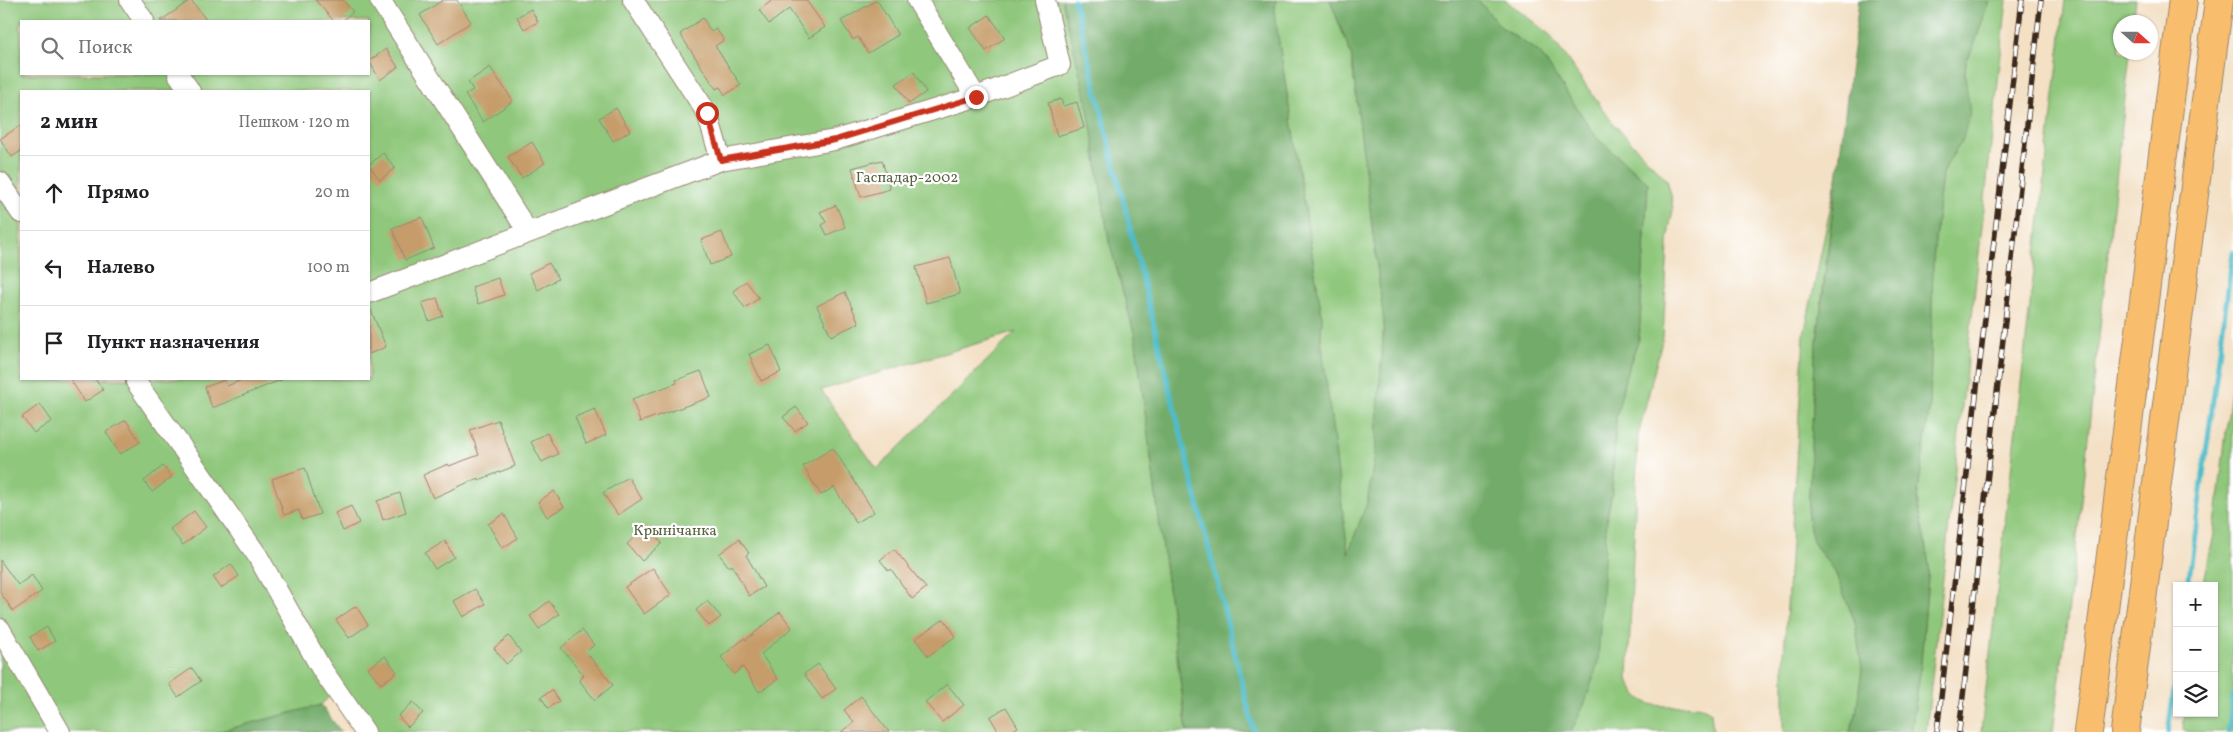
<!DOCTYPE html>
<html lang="ru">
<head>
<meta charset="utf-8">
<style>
  body { margin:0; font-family:Vollkorn,serif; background:#f2f2f2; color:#202124 }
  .controls { position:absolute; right:15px; bottom:15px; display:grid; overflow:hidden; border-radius:0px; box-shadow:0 1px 4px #0004 }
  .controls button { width:45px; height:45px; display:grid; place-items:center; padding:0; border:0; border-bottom:1px solid #e0e0e0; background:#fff; color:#202124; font:25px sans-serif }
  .compass { position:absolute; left:2113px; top:15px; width:45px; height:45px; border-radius:50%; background:#fff; box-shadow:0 1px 4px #0004; rotate:111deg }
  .stop { position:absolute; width:15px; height:15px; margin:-11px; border:4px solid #c8321e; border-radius:50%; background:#fff }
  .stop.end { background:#c8321e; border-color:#fff; box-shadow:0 1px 5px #0008 }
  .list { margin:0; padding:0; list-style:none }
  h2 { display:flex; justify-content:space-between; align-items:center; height:65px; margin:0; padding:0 20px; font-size:21px }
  h2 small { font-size:16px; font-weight:400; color:#757577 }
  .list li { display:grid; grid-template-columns:32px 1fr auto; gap:15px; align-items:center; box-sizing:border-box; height:75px; padding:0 20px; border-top:1px solid #e0e0e0 }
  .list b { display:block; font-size:19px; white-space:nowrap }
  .list em { font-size:16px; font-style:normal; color:#757577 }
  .icon { flex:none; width:28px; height:28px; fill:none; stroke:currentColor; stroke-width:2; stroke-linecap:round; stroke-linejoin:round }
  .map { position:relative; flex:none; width:2233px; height:732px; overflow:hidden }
  .search { position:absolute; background:#fff; box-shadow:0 1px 4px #0004; left:20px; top:20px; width:350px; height:55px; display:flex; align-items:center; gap:12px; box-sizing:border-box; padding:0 18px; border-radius:0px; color:#757577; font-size:19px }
  .panel { position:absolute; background:#fff; box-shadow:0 1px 4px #0004; left:20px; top:90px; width:350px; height:290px; border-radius:0px }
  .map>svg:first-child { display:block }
</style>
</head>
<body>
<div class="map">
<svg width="2233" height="732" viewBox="0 0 2233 732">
  <rect width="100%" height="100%" fill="#fff"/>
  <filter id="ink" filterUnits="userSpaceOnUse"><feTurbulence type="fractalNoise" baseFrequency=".02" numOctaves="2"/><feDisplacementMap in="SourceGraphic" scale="10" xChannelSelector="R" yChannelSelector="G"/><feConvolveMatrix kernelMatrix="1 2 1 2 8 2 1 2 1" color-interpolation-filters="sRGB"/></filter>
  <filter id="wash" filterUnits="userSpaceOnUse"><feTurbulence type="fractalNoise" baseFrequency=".0096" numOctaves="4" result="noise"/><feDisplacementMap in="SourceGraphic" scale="20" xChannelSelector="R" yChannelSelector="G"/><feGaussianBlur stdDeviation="1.12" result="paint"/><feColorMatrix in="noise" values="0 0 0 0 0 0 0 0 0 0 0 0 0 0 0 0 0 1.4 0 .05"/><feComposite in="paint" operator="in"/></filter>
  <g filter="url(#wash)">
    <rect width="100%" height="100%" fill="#f3e0c5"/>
    <g fill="#8fc77b" stroke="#65784c" fill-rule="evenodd">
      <path d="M0 0H1062L1088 107 1109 241 1135 336 1187 732H377L341 685 321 705 217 732H0ZM21 21H369V74H21ZM21 91H369V379H21ZM1016 332 877 469 821 390Z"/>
      <path d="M1276 0H1330L1351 54 1384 323 1375 455 1367 503 1348 555 1321 339 1322 317 1274 11Z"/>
      <path d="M1478 0H1505L1549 34 1612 122 1667 180 1671 195 1673 210 1669 229 1663 337 1638 436 1628 679C1645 726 1687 693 1711 712L1713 732H1571L1612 492 1616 419 1626 374 1639 339 1648 183 1597 138 1540 53 1502 28Z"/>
      <path d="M1989 0H2007L1926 732H1911L1920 674 1929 565 1917 499 1930 404 1933 260 1939 200 1942 176 1948 162 1962 141 1966 62 1976 40Z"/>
      <path d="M2065 0H2136L2133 22H2120V52L2130 53 2073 574 2053 732H1981Z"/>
      <path d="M1835 185 1815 358 1808 518 1813 542 1835 572 1855 622 1862 669 1856 715 1850 732H1784V654L1804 335Z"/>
      <path d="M2233 373V732H2188L2183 729 2185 713H2214V586H2203L2214 534Z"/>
    </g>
    <g fill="#73ac6b" stroke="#576b44">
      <path d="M1062 0H1276L1274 11 1322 317 1321 339 1348 553 1367 503 1375 455 1384 323 1351 54 1330 0H1478L1502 28 1540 53 1597 138 1648 183 1639 339 1626 374 1616 419 1612 492 1607 514 1598 662 1586 701 1571 732H1187L1135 336 1109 241 1088 107Z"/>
      <path d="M1859 0H1989L1976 40 1966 62 1965 74 1970 114 1962 141 1948 162 1942 176 1939 200 1933 260 1930 404 1917 499 1929 565 1920 674 1911 732H1850L1856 715 1862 669 1855 622 1835 572 1813 542 1808 518 1815 358Z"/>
      <path d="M321 705 341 732H217Z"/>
    </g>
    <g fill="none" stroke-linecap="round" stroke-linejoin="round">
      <g stroke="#4fbcc9" stroke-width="5">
        <path d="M1074 0 1254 732"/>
        <path d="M2188 586 2233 252"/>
        <path d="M2168 732 2177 670"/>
        <path d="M2228 732 2233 695"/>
      </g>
    </g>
    <g id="blocks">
      <g fill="#c69d6b">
        <path d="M191 0 207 21H160Z"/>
        <path d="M315 0H343L353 12 342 21H334Z"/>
        <path d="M443 0H457L471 22 438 44 420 15Z"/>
        <path d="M773 0H806L825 27 809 38 789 9 769 24 759 10Z"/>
        <path d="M877 0 898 35 868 53 858 37 853 40 841 21Z"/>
        <path d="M531 9 538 22 524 29 517 17Z"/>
        <path d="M989 15 1005 38 986 51 970 28Z"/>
        <path d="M703 18 711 32 716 29 724 40 715 46 741 85 725 95 720 87 716 89 680 34Z"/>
        <path d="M386 49 398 67 380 80 369 61Z"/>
        <path d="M490 67 513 101 483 122 465 95 473 90 468 82Z"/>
        <path d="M914 72 926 92 909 104 896 84Z"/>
        <path d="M1061 99 1063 106 1077 102 1084 128 1057 136 1048 103Z"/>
        <path d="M616 108 630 131 613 141 599 118Z"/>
        <path d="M21 125V151L12 157 0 139Z"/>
        <path d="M532 142 545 163 522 178 508 157Z"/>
        <path d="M383 153 395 168 380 180 369 165Z"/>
        <path d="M882 160 890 189 861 197 852 168Z"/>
        <path d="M836 205 845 227 827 235 822 225 826 222 820 212Z"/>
        <path d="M422 217 434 248 405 260 392 228Z"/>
        <path d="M722 232 731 257 710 265 701 240Z"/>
        <path d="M950 258 960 294 926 303 916 267Z"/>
        <path d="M549 263 558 279 538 290 529 273Z"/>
        <path d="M498 278 504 295 478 304 472 287Z"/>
        <path d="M746 281 759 298 745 308 733 291Z"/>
        <path d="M845 292 859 323 831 336 817 306Z"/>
        <path d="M437 298 443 316 429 321 422 303Z"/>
        <path d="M369 305 386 347 369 354Z"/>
        <path d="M770 345 781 372 761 381 749 354Z"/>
        <path d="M701 371 711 397 640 422 632 399 677 383 676 380Z"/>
        <path d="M70 379H95L103 390 85 402Z"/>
        <path d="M244 379H283L212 408 205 387 225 380 227 386Z"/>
        <path d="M40 404 52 421 34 433 22 417Z"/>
        <path d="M796 407 808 422 795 431 783 417Z"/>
        <path d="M595 409 606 435 586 444 575 417Z"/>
        <path d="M126 420 140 442 120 454 106 432Z"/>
        <path d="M498 420 515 466 479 480 478 478 433 498 423 475 448 464 449 466 479 455 470 430Z"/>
        <path d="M547 433 558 454 542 462 531 442Z"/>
        <path d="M833 448 874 512 856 523 834 487 821 495 803 466Z"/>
        <path d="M163 466 172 477 152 492 144 481Z"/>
        <path d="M305 468 320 514 302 520 299 510 284 515 272 479Z"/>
        <path d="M628 477 642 499 618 515 603 493Z"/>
        <path d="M554 491 564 507 547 517 538 502Z"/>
        <path d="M400 493 406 512 383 520 377 501Z"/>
        <path d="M351 506 359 523 343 531 335 513Z"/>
        <path d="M194 511 206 527 183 545 170 529Z"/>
        <path d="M504 514 518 538 502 548 488 524Z"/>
        <path d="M646 526 662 543 642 561 627 544Z"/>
        <path d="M739 539 749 553 746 555 764 587 749 596 732 565 729 567 719 554Z"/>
        <path d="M445 541 454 557 435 569 425 553Z"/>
        <path d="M894 549 926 588 912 599 891 569 889 571 880 560Z"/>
        <path d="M0 560 18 585 32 575 42 591 13 611 0 592Z"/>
        <path d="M231 564 239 576 221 588 213 577Z"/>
        <path d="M653 568 671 595 644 614 625 587Z"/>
        <path d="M475 589 485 604 463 617 454 601Z"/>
        <path d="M549 601 559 614 539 629 530 616Z"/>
        <path d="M707 601 721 617 709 626 696 610Z"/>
        <path d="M356 606 368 625 349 638 336 620Z"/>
        <path d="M780 612 792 628 761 654 778 679 759 692 743 667 734 674 721 657 745 638 746 640Z"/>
        <path d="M944 619 956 636 928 656 915 639Z"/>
        <path d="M47 627 55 641 38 651 30 637Z"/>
        <path d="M582 630 594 645 586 652 613 685 595 700 579 680 584 675 561 648Z"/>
        <path d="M509 636 521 652 506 664 494 648Z"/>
        <path d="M385 656 397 672 381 684 368 668Z"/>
        <path d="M818 664 836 689 822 699 804 674Z"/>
        <path d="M192 668 201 681 178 697 169 684Z"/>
        <path d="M947 684 964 705 942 722 925 702Z"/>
        <path d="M552 690 559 701 548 708 541 697Z"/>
        <path d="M861 696 889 732H841L854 722 844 710Z"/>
        <path d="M413 702 423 713 408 727 398 716Z"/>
        <path d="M1006 707 1018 727 1010 732H999L990 717Z"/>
      </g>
    </g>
  </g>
  <g filter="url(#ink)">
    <use href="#blocks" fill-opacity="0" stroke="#978572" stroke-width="1"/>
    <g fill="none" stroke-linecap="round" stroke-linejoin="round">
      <g stroke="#978572" stroke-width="22">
        <g id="minor">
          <path d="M130 0 144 21"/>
          <path d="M380 0 528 232"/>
          <path d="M633 0 707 113 721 160"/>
          <path d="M917 0 976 97"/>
          <path d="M178 74 190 91"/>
          <path d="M0 182 21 213"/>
          <path d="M369 293 721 160 835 140 976 97 1060 65 1045 0"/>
          <path d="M136 382 257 555 321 668 365 732"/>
          <path d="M0 629 60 732"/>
        </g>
      </g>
      <g stroke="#978572" stroke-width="30">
        <g id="trunk">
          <path d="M2088 732 2183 0"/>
          <path d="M2125 732 2219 0"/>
        </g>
      </g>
      <use href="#minor" stroke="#fff" stroke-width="20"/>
      <use href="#trunk" stroke="#f9be6d" stroke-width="28"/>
      <g stroke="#3b2a1e" stroke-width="5.5">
        <g id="rail">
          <path d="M1937 732 2022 0"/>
          <path d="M1959 732 2041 0"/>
        </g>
      </g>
      <use href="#rail" stroke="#fff" stroke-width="4" stroke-dasharray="11" stroke-linecap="butt"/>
    </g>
  </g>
  <g fill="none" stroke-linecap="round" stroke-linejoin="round" filter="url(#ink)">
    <path stroke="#c8321e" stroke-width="6" d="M707 113 721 160 835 140 976 97"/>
  </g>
  <g text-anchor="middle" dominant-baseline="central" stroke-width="4.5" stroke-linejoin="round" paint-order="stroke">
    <g font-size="15" fill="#58613f" stroke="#fff">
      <text x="907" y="178">Гаспадар-2002</text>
      <text x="675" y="531">Крынічанка</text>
    </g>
  </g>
</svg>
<div class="controls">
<button>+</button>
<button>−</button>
<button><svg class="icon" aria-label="layers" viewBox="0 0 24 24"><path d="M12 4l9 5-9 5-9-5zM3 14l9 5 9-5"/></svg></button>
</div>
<svg class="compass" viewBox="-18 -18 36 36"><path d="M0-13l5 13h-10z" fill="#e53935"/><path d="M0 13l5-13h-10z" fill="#757577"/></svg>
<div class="stop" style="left:707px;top:113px"></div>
<div class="stop end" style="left:976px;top:97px"></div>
<div class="search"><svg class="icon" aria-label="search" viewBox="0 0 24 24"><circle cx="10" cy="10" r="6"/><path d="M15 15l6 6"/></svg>Поиск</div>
<section class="panel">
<h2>2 мин<small>Пешком · 120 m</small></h2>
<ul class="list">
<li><svg class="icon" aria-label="ahead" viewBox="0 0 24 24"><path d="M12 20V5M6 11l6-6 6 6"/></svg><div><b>Прямо</b></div><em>20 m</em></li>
<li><svg class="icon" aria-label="left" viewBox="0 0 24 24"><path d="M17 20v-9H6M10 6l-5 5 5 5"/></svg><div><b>Налево</b></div><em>100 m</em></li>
<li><svg class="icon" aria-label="arrive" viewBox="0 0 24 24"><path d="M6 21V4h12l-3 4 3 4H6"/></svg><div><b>Пункт назначения</b></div></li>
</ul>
</section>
</div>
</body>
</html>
